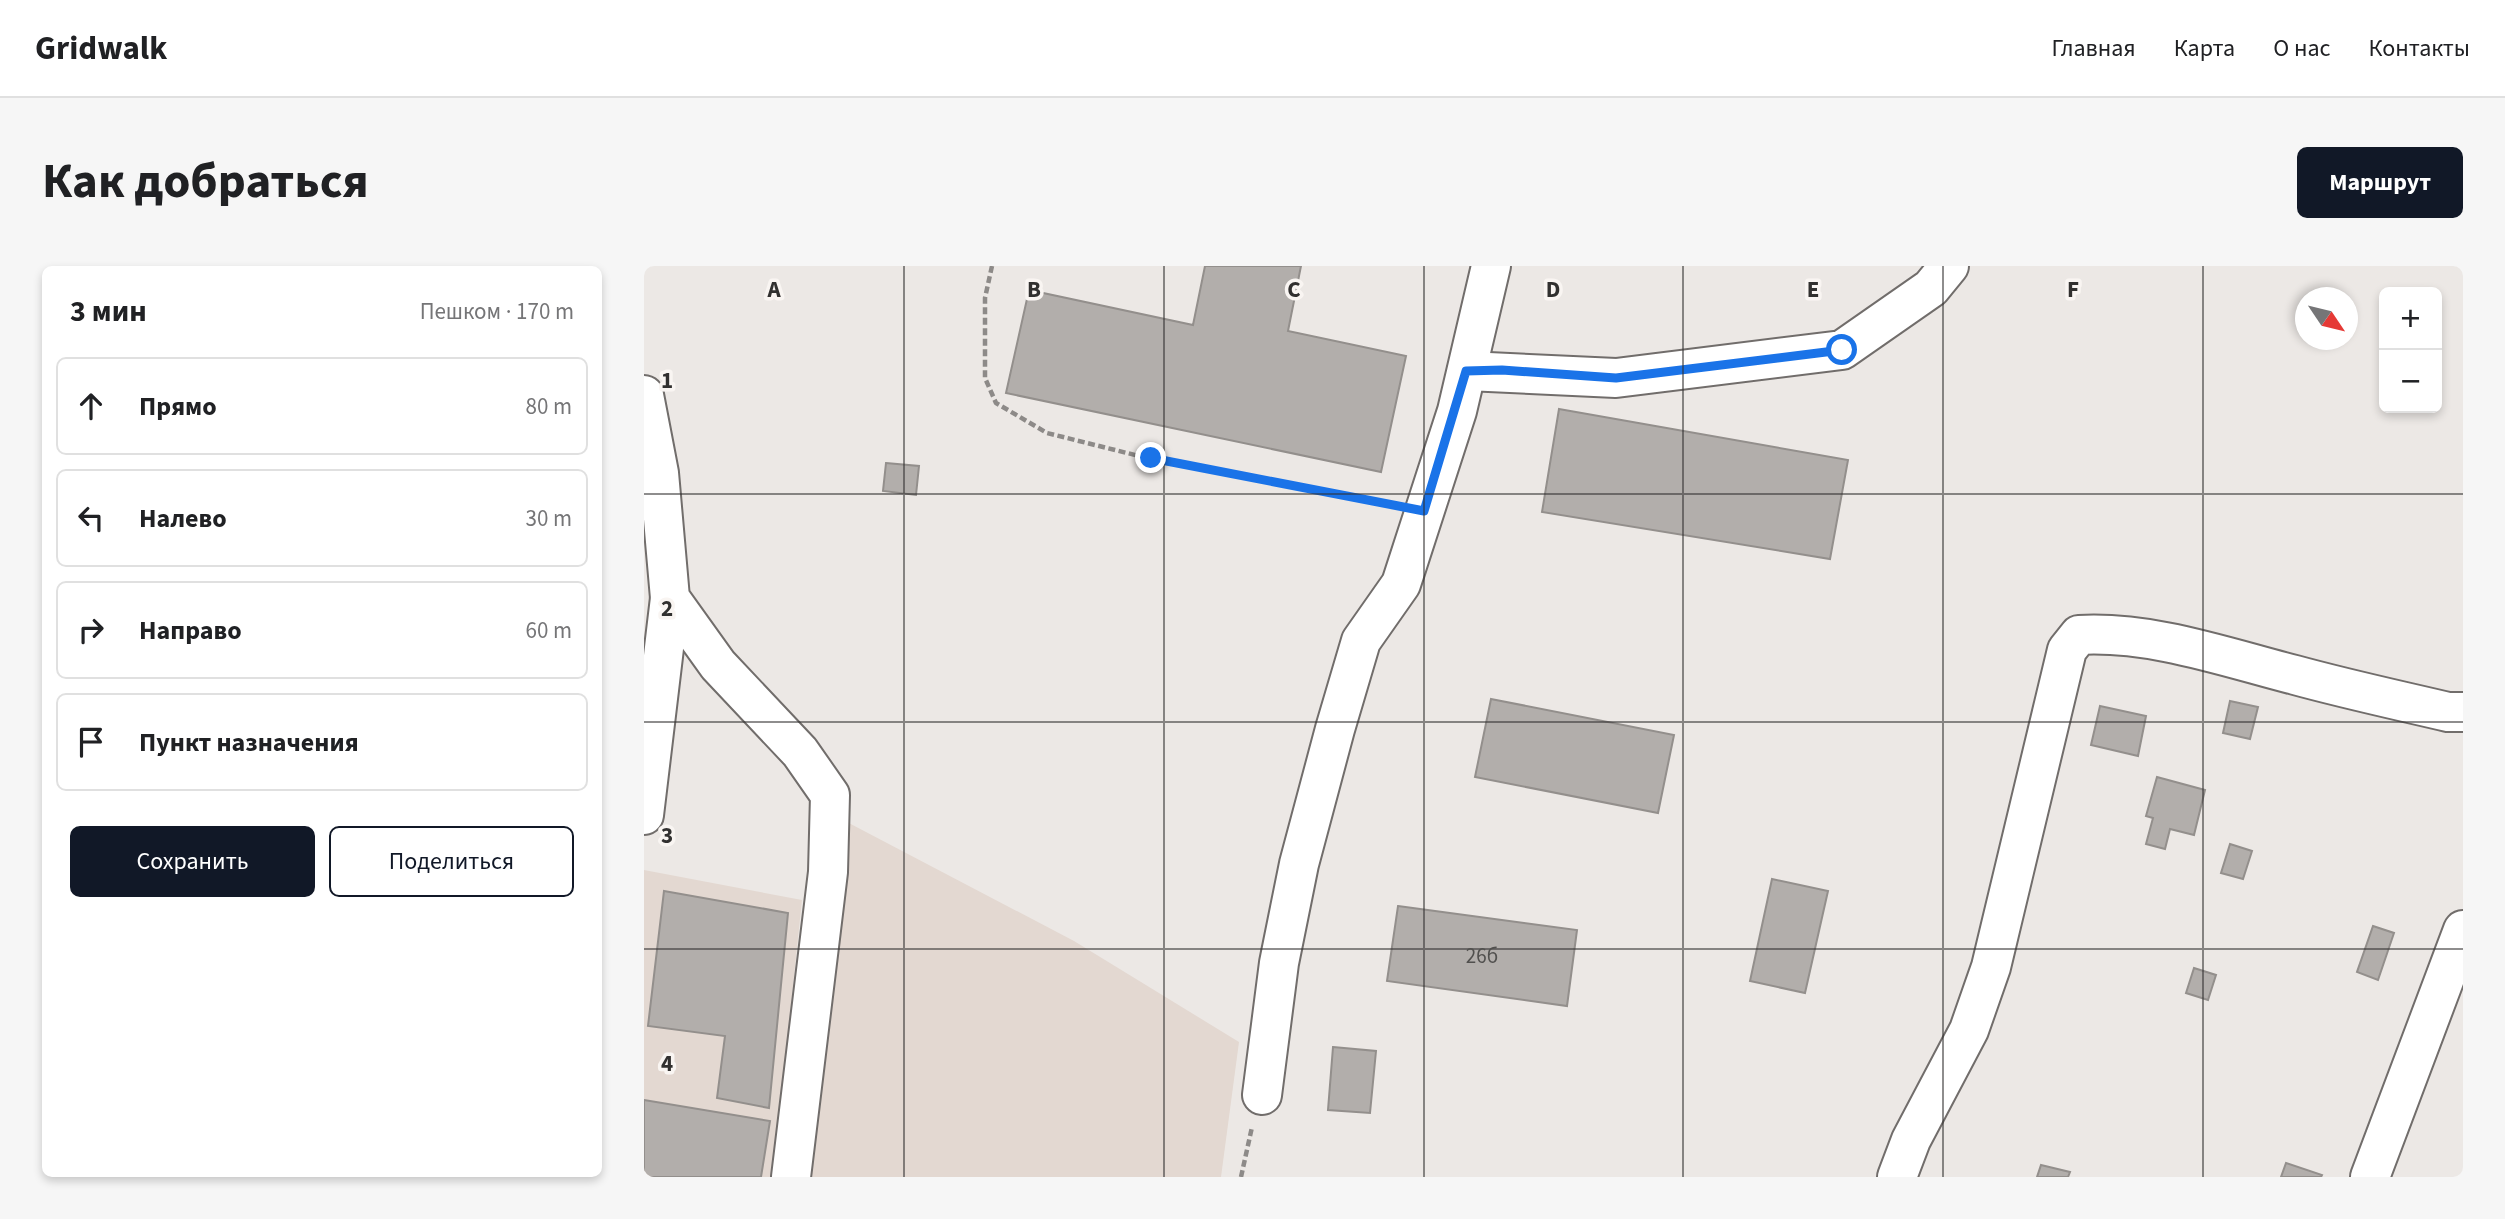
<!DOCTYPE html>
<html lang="ru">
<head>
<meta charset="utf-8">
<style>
  body { margin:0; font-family:"Source Sans 3",sans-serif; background:#f6f6f6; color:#202124 }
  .controls { position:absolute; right:21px; top:21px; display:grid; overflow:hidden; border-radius:10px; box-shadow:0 4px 10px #0003 }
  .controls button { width:63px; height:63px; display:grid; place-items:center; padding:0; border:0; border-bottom:2px solid #e0e0e0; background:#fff; color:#202124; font:35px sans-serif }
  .compass { position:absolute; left:1651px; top:21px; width:63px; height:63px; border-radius:50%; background:#fff; box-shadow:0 4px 10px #0003; rotate:125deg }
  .stop { position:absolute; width:21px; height:21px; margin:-16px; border:5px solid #1a73e8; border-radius:50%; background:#fff }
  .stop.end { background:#1a73e8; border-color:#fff; box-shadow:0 2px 7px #0008 }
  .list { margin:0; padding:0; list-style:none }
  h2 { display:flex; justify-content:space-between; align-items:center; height:91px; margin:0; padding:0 28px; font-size:30px }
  h2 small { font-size:23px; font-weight:400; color:#757577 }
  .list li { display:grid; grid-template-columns:46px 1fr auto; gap:21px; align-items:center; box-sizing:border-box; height:98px; margin:0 14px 14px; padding:0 14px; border:2px solid #e0e0e0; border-radius:10px }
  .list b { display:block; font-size:26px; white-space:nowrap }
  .list em { font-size:23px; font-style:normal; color:#757577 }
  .actions { display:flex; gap:14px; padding:21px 28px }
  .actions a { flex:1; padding:16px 0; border:2px solid #111827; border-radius:10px; text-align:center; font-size:24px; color:#111827 }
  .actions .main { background:#111827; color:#fff }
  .icon { flex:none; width:38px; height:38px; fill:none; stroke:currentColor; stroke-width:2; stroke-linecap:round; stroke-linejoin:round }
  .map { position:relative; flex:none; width:1819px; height:911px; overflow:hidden; border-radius:10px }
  header { display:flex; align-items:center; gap:42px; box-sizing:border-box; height:98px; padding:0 35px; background:#fff; border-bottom:2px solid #e0e0e0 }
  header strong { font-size:33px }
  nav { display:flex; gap:38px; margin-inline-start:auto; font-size:24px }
  .intro { display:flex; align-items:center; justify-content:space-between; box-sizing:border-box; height:168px; padding:0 42px }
  h1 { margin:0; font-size:49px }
  .button { padding:18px 32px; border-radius:10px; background:#111827; color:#fff; font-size:24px; font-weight:700 }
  main { display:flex; gap:42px; padding:0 42px }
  aside { flex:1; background:#fff; border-radius:10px; box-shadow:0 4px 10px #0003 }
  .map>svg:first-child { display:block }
</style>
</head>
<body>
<header>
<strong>Gridwalk</strong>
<nav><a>Главная</a><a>Карта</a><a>О нас</a><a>Контакты</a></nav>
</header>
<div class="intro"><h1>Как добраться</h1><a class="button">Маршрут</a></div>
<main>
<aside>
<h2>3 мин<small>Пешком · 170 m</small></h2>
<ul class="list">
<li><svg class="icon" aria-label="ahead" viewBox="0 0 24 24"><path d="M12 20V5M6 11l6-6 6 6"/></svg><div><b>Прямо</b></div><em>80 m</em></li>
<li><svg class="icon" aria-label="left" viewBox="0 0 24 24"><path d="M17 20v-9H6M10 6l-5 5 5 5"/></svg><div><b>Налево</b></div><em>30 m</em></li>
<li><svg class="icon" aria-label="right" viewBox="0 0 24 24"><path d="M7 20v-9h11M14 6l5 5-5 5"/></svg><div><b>Направо</b></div><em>60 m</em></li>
<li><svg class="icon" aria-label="arrive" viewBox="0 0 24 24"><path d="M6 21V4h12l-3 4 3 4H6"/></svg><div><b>Пункт назначения</b></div></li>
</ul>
<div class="actions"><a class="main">Сохранить</a><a>Поделиться</a></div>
</aside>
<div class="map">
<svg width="1819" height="911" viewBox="0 0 1819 911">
  <rect width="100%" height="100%" fill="#ece8e5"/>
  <g fill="#e3d8d1">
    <path d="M201 555 430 675 595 776 577 911H165Z"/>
    <path d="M0 604 158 634 129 911H0Z"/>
  </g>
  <g fill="#b2aeab" stroke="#938f8c" stroke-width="2">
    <path d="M561 0H657L644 65 762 90 737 206 362 127 385 24 549 59Z"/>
    <path d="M915 143 1204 194 1186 293 898 246Z"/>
    <path d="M242 197 275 200 272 229 239 225Z"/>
    <path d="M847 433 1030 469 1014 547 831 511Z"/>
    <path d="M1586 435 1614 441 1606 473 1579 467Z"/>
    <path d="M1456 440 1502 450 1494 490 1447 479Z"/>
    <path d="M1513 511 1561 524 1550 569 1526 563 1521 583 1502 578 1509 552 1502 550Z"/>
    <path d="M1586 578 1608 585 1599 613 1577 607Z"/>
    <path d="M1128 613 1184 625 1161 727 1106 715Z"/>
    <path d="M20 625 144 647 125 842 73 832 81 770 4 760Z"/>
    <path d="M754 640 933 664 923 740 743 715Z"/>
    <path d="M1729 660 1750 667 1734 714 1713 706Z"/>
    <path d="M1550 702 1572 709 1564 734 1542 727Z"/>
    <path d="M689 781 732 785 726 847 684 844Z"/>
    <path d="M0 834 126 855 117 911H0Z"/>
    <path d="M1642 897 1678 909 1677 911H1637Z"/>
    <path d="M1397 899 1426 906 1424 911H1393Z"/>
  </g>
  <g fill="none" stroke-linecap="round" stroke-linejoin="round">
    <g stroke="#716d6b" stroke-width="42">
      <g id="minor">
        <path d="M823 105 972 112 1198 84 1287 22 1305 0"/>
        <path d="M0 129 15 207 26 332 74 399 156 486 186 529 184 606 147 911"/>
        <path d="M0 549 26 332"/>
        <path d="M618 829 635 697 655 598 691 463 717 375 757 318 813 145 847 0"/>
        <path d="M1253 911 1267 874 1325 764 1347 701 1423 384 1435 369C1508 365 1581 391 1651 409 1702 423 1753 434 1804 446H1819"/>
        <path d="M1726 911 1819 664"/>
      </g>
    </g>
    <g stroke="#8d8a88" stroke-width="4.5" stroke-dasharray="7 3.5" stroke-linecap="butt">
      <path d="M348 0 341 32V112L352 137 403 167 507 193 748 239"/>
      <path d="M597 911 608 861"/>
    </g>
    <use href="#minor" stroke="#fff" stroke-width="38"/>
  </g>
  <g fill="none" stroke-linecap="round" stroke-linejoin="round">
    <path stroke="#1a73e8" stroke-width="9" d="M507 192 780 245 822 105 858 104 972 112 1198 84"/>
  </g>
  <path fill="none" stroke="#31302f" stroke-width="2" stroke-opacity="0.55" d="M260 0V911M520 0V911M780 0V911M1039 0V911M1299 0V911M1559 0V911M0 228H1819M0 456H1819M0 683H1819"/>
  <g text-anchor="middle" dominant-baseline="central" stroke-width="7" stroke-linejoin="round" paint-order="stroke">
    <g font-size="21" fill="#51504e">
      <text x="838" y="690">26б</text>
    </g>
  </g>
  <g font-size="23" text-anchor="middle" font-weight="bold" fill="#31302f" stroke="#f9f5f2" stroke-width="7" stroke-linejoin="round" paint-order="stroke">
    <text x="130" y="31">A</text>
    <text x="390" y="31">B</text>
    <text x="650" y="31">C</text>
    <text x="909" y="31">D</text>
    <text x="1169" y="31">E</text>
    <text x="1429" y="31">F</text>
    <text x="23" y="122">1</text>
    <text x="23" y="350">2</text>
    <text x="23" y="577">3</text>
    <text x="23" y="805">4</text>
  </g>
</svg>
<div class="controls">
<button>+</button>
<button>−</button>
</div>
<svg class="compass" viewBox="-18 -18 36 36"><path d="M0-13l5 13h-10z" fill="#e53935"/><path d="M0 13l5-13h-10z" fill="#757577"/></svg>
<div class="stop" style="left:1198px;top:84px"></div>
<div class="stop end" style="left:507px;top:192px"></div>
</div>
</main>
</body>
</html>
